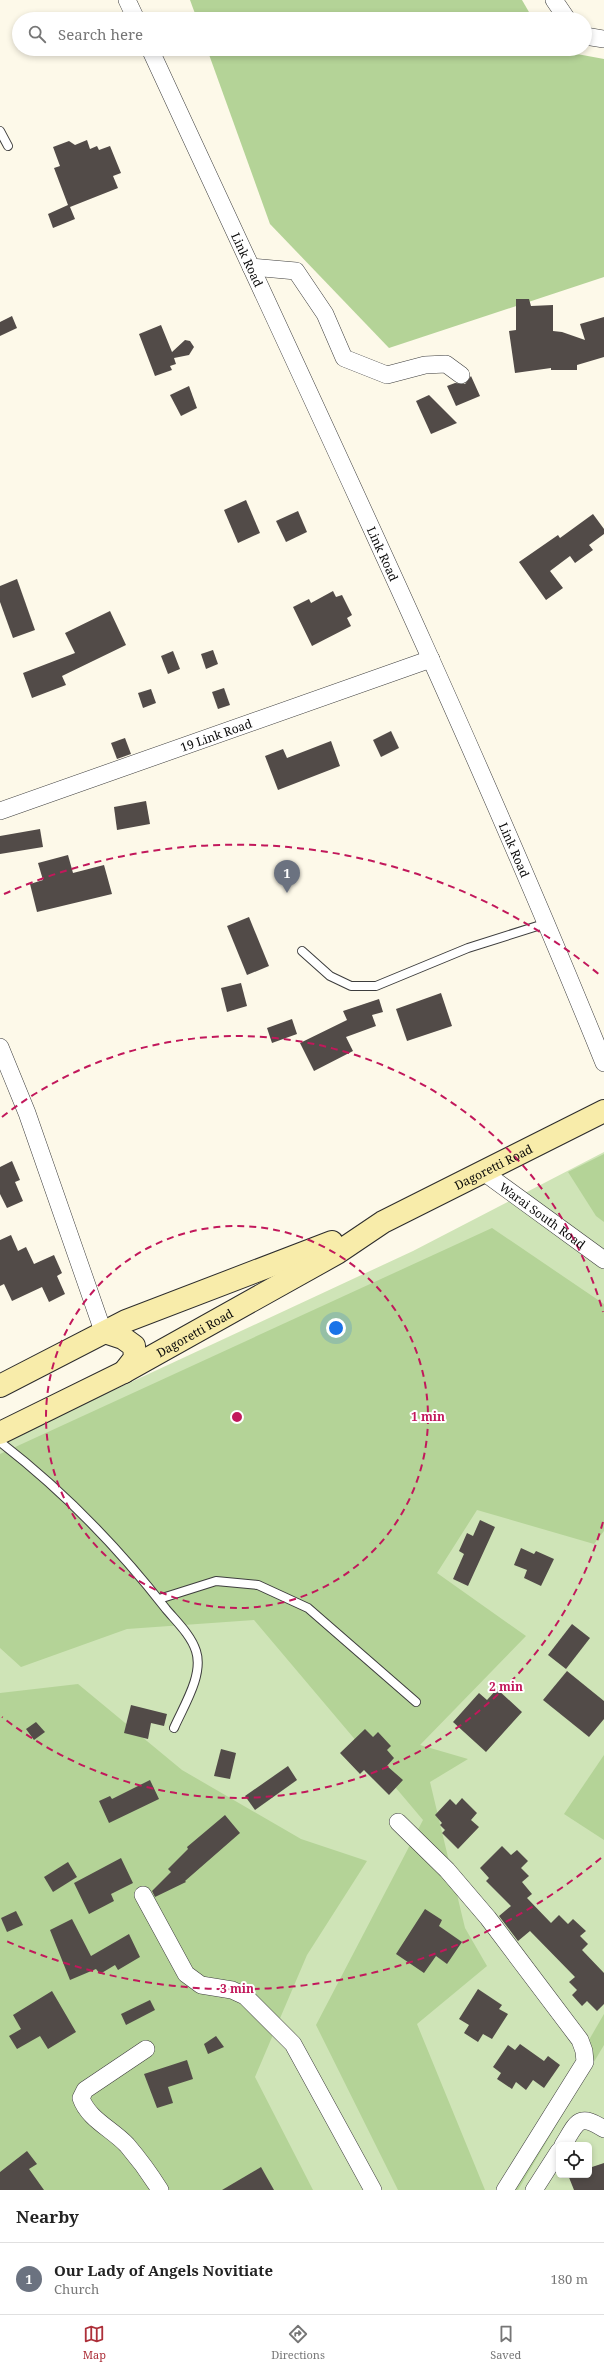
<!DOCTYPE html>
<html lang="en">
<head>
<meta charset="utf-8">
<style>
  body { margin:0; font-family:"Noto Serif",serif; background:#f6f6f6; color:#222 }
  .controls { position:absolute; right:12px; bottom:12px; display:grid; overflow:hidden; border-radius:6px; box-shadow:0 2px 6px #0003 }
  .controls button { width:36px; height:36px; display:grid; place-items:center; padding:0; border:0; border-bottom:1px solid #e0e0e0; background:#fff; color:#222; font:20px sans-serif }
  .you { position:absolute; left:336px; top:1328px; width:14px; height:14px; margin:-10px; border:3px solid #fff; border-radius:50%; background:#1a73e8; box-shadow:0 0 0 6px #1a73e833 }
  .badge { display:grid; place-items:center; width:26px; height:26px; border-radius:50%; background:#ad303a; color:#fff; font-size:13px; font-weight:700 }
  .pin { position:absolute; translate:-50% -33px; filter:drop-shadow(0 1px 2px #0008) }
  .pin::after { content:''; position:absolute; top:21px; width:14px; height:12px; background:inherit; clip-path:polygon(0 0,100% 0,50% 100%) }
  .list { margin:0; padding:0; list-style:none }
  h2 { display:flex; justify-content:space-between; align-items:center; height:52px; margin:0; padding:0 16px; font-size:17px }
  h2 small { font-size:13px; font-weight:400; color:#767676 }
  .list li { display:grid; grid-template-columns:26px 1fr auto; gap:12px; align-items:center; box-sizing:border-box; height:72px; padding:0 16px; border-top:1px solid #e0e0e0 }
  .list b { display:block; font-size:15px; white-space:nowrap }
  .list p { margin:0; font-size:13px; white-space:nowrap; color:#767676 }
  .list em { font-size:13px; font-style:normal; color:#767676 }
  .icon { flex:none; width:22px; height:22px; fill:none; stroke:currentColor; stroke-width:2; stroke-linecap:round; stroke-linejoin:round }
  .map { position:relative; flex:none; width:604px; height:2190px; overflow:hidden }
  .search { position:absolute; background:#fff; box-shadow:0 2px 6px #0003; left:12px; right:12px; top:12px; height:44px; display:flex; align-items:center; gap:10px; box-sizing:border-box; padding:0 14px; border-radius:22px; color:#767676; font-size:15px }
  .sheet { height:124px; background:#fff }
  nav { display:flex; justify-content:space-around; align-items:center; box-sizing:border-box; height:56px; border-top:1px solid #e0e0e0; background:#fff; font-size:11px; color:#767676 }
  nav a { display:grid; justify-items:center; gap:2px }
  nav .on { color:#ad303a }
  .map>svg:first-child { display:block }
</style>
</head>
<body>
<div class="map">
<svg width="604" height="2190" viewBox="0 0 604 2190">
  <rect width="100%" height="100%" fill="#fdf9e9"/>
  <path fill="#cfe4b7" fill-rule="evenodd" d="M604 1152V2190H0V1443L413 1251ZM559 2145H589V2175H559Z"/>
  <g fill="#b4d397">
    <path d="M190 0H522L533 19H197Z"/>
    <path d="M207 49H550L604 59V277L389 348 270 224Z"/>
    <path d="M604 1154V1222L596 1216 568 1172Z"/>
    <path d="M492 1228 604 1304V1531L594 1544 477 1510 437 1573 526 1636 420 1745 468 1759 430 1782 465 1928 487 1966 417 2024 485 2190H398L316 2025 423 1820 254 1620 127 1629 21 1667 0 1648V1454Z"/>
    <path d="M78 1684 182 1770 301 1839 367 1861 307 1955 255 2077 313 2190H0V1693Z"/>
    <path d="M604 1755V1840L564 1814Z"/>
    <path d="M604 2014V2045L518 2190H502Z"/>
  </g>
  <g fill="#524b48">
    <path d="M87 140 90 149 97 146 99 150 110 146 121 173 113 176 118 188 70 207 75 219 53 228 48 214 68 205 54 168 60 166 53 147 69 141 75 145Z"/>
    <path d="M516 299H529L531 306 553 305V331L562 332 585 340 580 324 604 317V357L577 365V370H551V368L515 373 509 331 516 330Z"/>
    <path d="M12 316 17 328 0 336V322Z"/>
    <path d="M161 325 172 352 185 340 190 341 194 347 189 355 174 358 176 364 170 366 172 370 155 376 139 334Z"/>
    <path d="M471 376 480 396 456 406 447 386 455 383 465 384Z"/>
    <path d="M189 386 197 408 181 416 170 395Z"/>
    <path d="M429 395 457 423 431 434 416 401Z"/>
    <path d="M246 500 260 533 238 543 224 510Z"/>
    <path d="M298 511 307 532 286 542 276 521Z"/>
    <path d="M593 514 604 529V534L589 545 593 550 575 563 570 556 550 571 563 588 546 600 519 562 558 535 560 538Z"/>
    <path d="M17 579 35 630 13 638 0 602V586Z"/>
    <path d="M333 591 336 597 342 595 352 615 347 618 351 626 312 646 293 607 309 599 311 603Z"/>
    <path d="M110 611 126 645 62 676 66 685 32 698 23 673 75 653 65 633Z"/>
    <path d="M213 650 218 664 206 669 201 654Z"/>
    <path d="M173 651 180 669 168 674 161 656Z"/>
    <path d="M224 688 230 705 218 709 212 692Z"/>
    <path d="M151 689 156 703 143 708 138 693Z"/>
    <path d="M391 731 399 748 381 757 373 740Z"/>
    <path d="M125 738 131 754 117 759 111 743Z"/>
    <path d="M331 741 340 766 278 790 265 756 283 749 287 758Z"/>
    <path d="M146 801 150 824 117 830 114 807Z"/>
    <path d="M40 829 43 847 0 854V836Z"/>
    <path d="M68 855 73 873 104 865 112 894 37 912 30 884 43 880 38 863Z"/>
    <path d="M249 917 269 966 247 975 227 926Z"/>
    <path d="M241 983 247 1006 227 1012 221 988Z"/>
    <path d="M441 993 452 1026 407 1041 396 1009Z"/>
    <path d="M379 999 383 1012 372 1015 376 1026 346 1037 353 1051 314 1071 300 1043 347 1020 343 1011Z"/>
    <path d="M292 1019 297 1034 272 1043 267 1028Z"/>
    <path d="M12 1161 20 1180 15 1182 23 1201 7 1208 0 1194V1167Z"/>
    <path d="M11 1235 18 1251 26 1247 34 1264 54 1255 62 1273 57 1276 65 1294 49 1302 42 1287 12 1301 4 1284 0 1286V1240Z"/>
    <path d="M480 1520 495 1527 468 1586 453 1579 464 1554 459 1551 467 1533 473 1536Z"/>
    <path d="M521 1548 534 1554 536 1551 554 1559 541 1586 524 1578 527 1570 514 1565Z"/>
    <path d="M572 1624 590 1638 566 1669 548 1655Z"/>
    <path d="M567 1671 604 1701V1719L589 1737 543 1700Z"/>
    <path d="M497 1689 522 1712 486 1752 453 1722 479 1693 487 1700Z"/>
    <path d="M131 1705 167 1714 164 1726 151 1723 148 1739 124 1733Z"/>
    <path d="M36 1722 45 1732 34 1740 26 1729Z"/>
    <path d="M365 1729 373 1737 378 1732 391 1746 387 1750 394 1758 387 1766 403 1780 389 1795 364 1770 360 1774 340 1753Z"/>
    <path d="M221 1749 236 1753 230 1779 214 1776Z"/>
    <path d="M288 1766 297 1780 255 1810 245 1796Z"/>
    <path d="M150 1780 159 1799 109 1823 99 1801 110 1796 112 1799Z"/>
    <path d="M462 1798 477 1813 471 1820 479 1827 458 1849 442 1833 445 1830 440 1825 442 1823 435 1815 450 1799 456 1805Z"/>
    <path d="M225 1815 240 1833 185 1881 186 1882 155 1897 152 1891 171 1872 168 1869 188 1849 187 1847Z"/>
    <path d="M502 1846 511 1855 517 1850 528 1861 521 1868 529 1876 522 1882 532 1894 527 1898 551 1923 559 1915 568 1924 573 1919 586 1931 580 1936 588 1944 582 1950 604 1973V2004L597 2011 587 2001 582 2006 572 1995 577 1990 569 1982 575 1977 530 1931 518 1941 499 1916 511 1906 486 1881 489 1878 480 1868Z"/>
    <path d="M121 1858 133 1883 111 1894 114 1901 89 1914 74 1883Z"/>
    <path d="M68 1862 77 1877 53 1892 44 1877Z"/>
    <path d="M425 1909 442 1920 439 1926 462 1942 447 1964 436 1956 424 1973 396 1954Z"/>
    <path d="M16 1911 23 1925 7 1932 1 1918Z"/>
    <path d="M72 1919 91 1956 129 1934 140 1957 118 1970 115 1965 100 1974 96 1969 70 1980 50 1930Z"/>
    <path d="M478 1989 502 2005 499 2009 508 2014 492 2039 483 2034 478 2042 464 2033 469 2025 459 2019Z"/>
    <path d="M52 1991 76 2032 48 2049 40 2036 17 2049 9 2036 21 2029 13 2015Z"/>
    <path d="M150 2000 155 2010 126 2025 121 2014Z"/>
    <path d="M216 2036 224 2047 208 2054 204 2044Z"/>
    <path d="M520 2044 544 2061 548 2056 560 2065 544 2088 533 2080 526 2090 516 2082 512 2089 497 2079 501 2073 493 2067 508 2045 515 2050Z"/>
    <path d="M187 2060 193 2079 168 2087 173 2103 157 2108 144 2074Z"/>
    <path d="M27 2151 37 2164 29 2169 44 2190H0V2172Z"/>
    <path d="M604 2163V2190H574L568 2175H589V2168Z"/>
    <path d="M261 2167 274 2190H222Z"/>
  </g>
  <g fill="none" stroke-linecap="round" stroke-linejoin="round">
    <g stroke="#3d3d3d" stroke-width="10">
      <g id="service">
        <path d="M0 131 8 146"/>
        <path d="M302 951 330 976 351 986H376L468 948 547 923"/>
        <path d="M0 1442C62 1490 117 1546 166 1609 176 1621 191 1635 196 1651 204 1675 183 1707 174 1728"/>
        <path d="M159 1599 216 1581 258 1585 308 1608 416 1702"/>
      </g>
    </g>
    <g stroke="#3d3d3d" stroke-width="18">
      <g id="minor">
        <path d="M127 0 136 19"/>
        <path d="M554 0 567 19"/>
        <path d="M585 36 604 39"/>
        <path id="s1" d="M150 49C305 385 465 720 604 1063"/>
        <path d="M251 267 296 271 325 314 344 358 387 375 425 365 446 364 461 375"/>
        <path id="s2" d="M0 811 431 659"/>
        <path d="M0 1047 27 1113 104 1334"/>
        <path id="s3" d="M482 1171 604 1260"/>
        <path d="M398 1822 447 1870 488 1918 580 2040 584 2051 585 2062 505 2190"/>
        <path d="M143 1895 186 1974 201 1985 232 1990 245 1996 293 2044 373 2190"/>
        <path d="M146 2049 85 2090 81 2098C88 2119 112 2129 127 2145 139 2159 150 2174 160 2190"/>
        <path d="M563 2145C577 2123 578 2112 604 2129"/>
        <path d="M534 2190 559 2151"/>
      </g>
    </g>
    <g stroke="#2c2c2c" stroke-width="24">
      <g id="secondary">
        <path d="M105 1332 123 1338 134 1346 135 1358 124 1372"/>
        <path d="M0 1386 126 1321 332 1242"/>
        <path id="s4" d="M0 1433 124 1372 337 1253 383 1222 604 1111"/>
      </g>
    </g>
    <use href="#service" stroke="#fff" stroke-width="8"/>
    <use href="#minor" stroke="#fff" stroke-width="17"/>
    <use href="#secondary" stroke="#f8ecaa" stroke-width="22"/>
  </g>
  <g fill="none" stroke="#c2185b" stroke-width="2" stroke-dasharray="7 5">
    <circle cx="237" cy="1417" r="191"/>
    <path d="M603 1522A381 381 0 0 1 2 1717M2 1117A381 381 0 0 1 603 1312"/>
    <path d="M601 1858A572 572 0 0 1 4 1940M4 894A572 572 0 0 1 601 976"/>
  </g>
  <g text-anchor="middle" dominant-baseline="central" stroke-width="4" stroke-linejoin="round" paint-order="stroke">
    <g font-size="12" fill="#0a0a0a" stroke="#fff">
      <text stroke="none"><textPath href="#s1" startOffset="232">Link Road</textPath></text>
      <text stroke="none"><textPath href="#s1" startOffset="556">Link Road</textPath></text>
      <text stroke="none"><textPath href="#s2" startOffset="229">19 Link Road</textPath></text>
      <text stroke="none"><textPath href="#s1" startOffset="880">Link Road</textPath></text>
      <text stroke="none"><textPath href="#s4" startOffset="561">Dagoretti Road</textPath></text>
      <text stroke="none"><textPath href="#s3" startOffset="75">Warai South Road</textPath></text>
      <text stroke="none"><textPath href="#s4" startOffset="219">Dagoretti Road</textPath></text>
    </g>
  </g>
  <circle cx="237" cy="1417" r="6" fill="#c2185b" stroke="#fff" stroke-width="2"/>
  <g font-size="12" text-anchor="middle" font-weight="bold" fill="#c2185b" stroke="#fff" stroke-width="4" stroke-linejoin="round" paint-order="stroke">
    <text x="428" y="1421">1 min</text>
    <text x="506" y="1691">2 min</text>
    <text x="237" y="1993">3 min</text>
  </g>
</svg>
<div class="controls">
<button><svg class="icon" aria-label="locate" viewBox="0 0 24 24"><circle cx="12" cy="12" r="6"/><path d="M12 2v4M12 18v4M2 12h4M18 12h4"/></svg></button>
</div>
<div class="you"></div>
<div class="pin badge" style="left:287px;top:893px;background:#6b7280">1</div>
<div class="search"><svg class="icon" aria-label="search" viewBox="0 0 24 24"><circle cx="10" cy="10" r="6"/><path d="M15 15l6 6"/></svg>Search here</div>
</div>
<section class="sheet">
<h2>Nearby<small></small></h2>
<ul class="list">
<li><span class="badge" style="background:#6b7280">1</span><div><b>Our Lady of Angels Novitiate</b><p>Church</p></div><em>180 m</em></li>
</ul>
</section>
<nav>
<a class="on"><svg class="icon" aria-label="map" viewBox="0 0 24 24"><path d="M3 6l6-2 6 2 6-2v14l-6 2-6-2-6 2zM9 4v14M15 6v14"/></svg>Map</a>
<a><svg class="icon" aria-label="directions" viewBox="0 0 24 24"><path d="M12 3l9 9-9 9-9-9zM9 14v-3h6M13 9l2 2-2 2"/></svg>Directions</a>
<a><svg class="icon" aria-label="saved" viewBox="0 0 24 24"><path d="M7 4h10v16l-5-4-5 4z"/></svg>Saved</a>
</nav>
</body>
</html>
